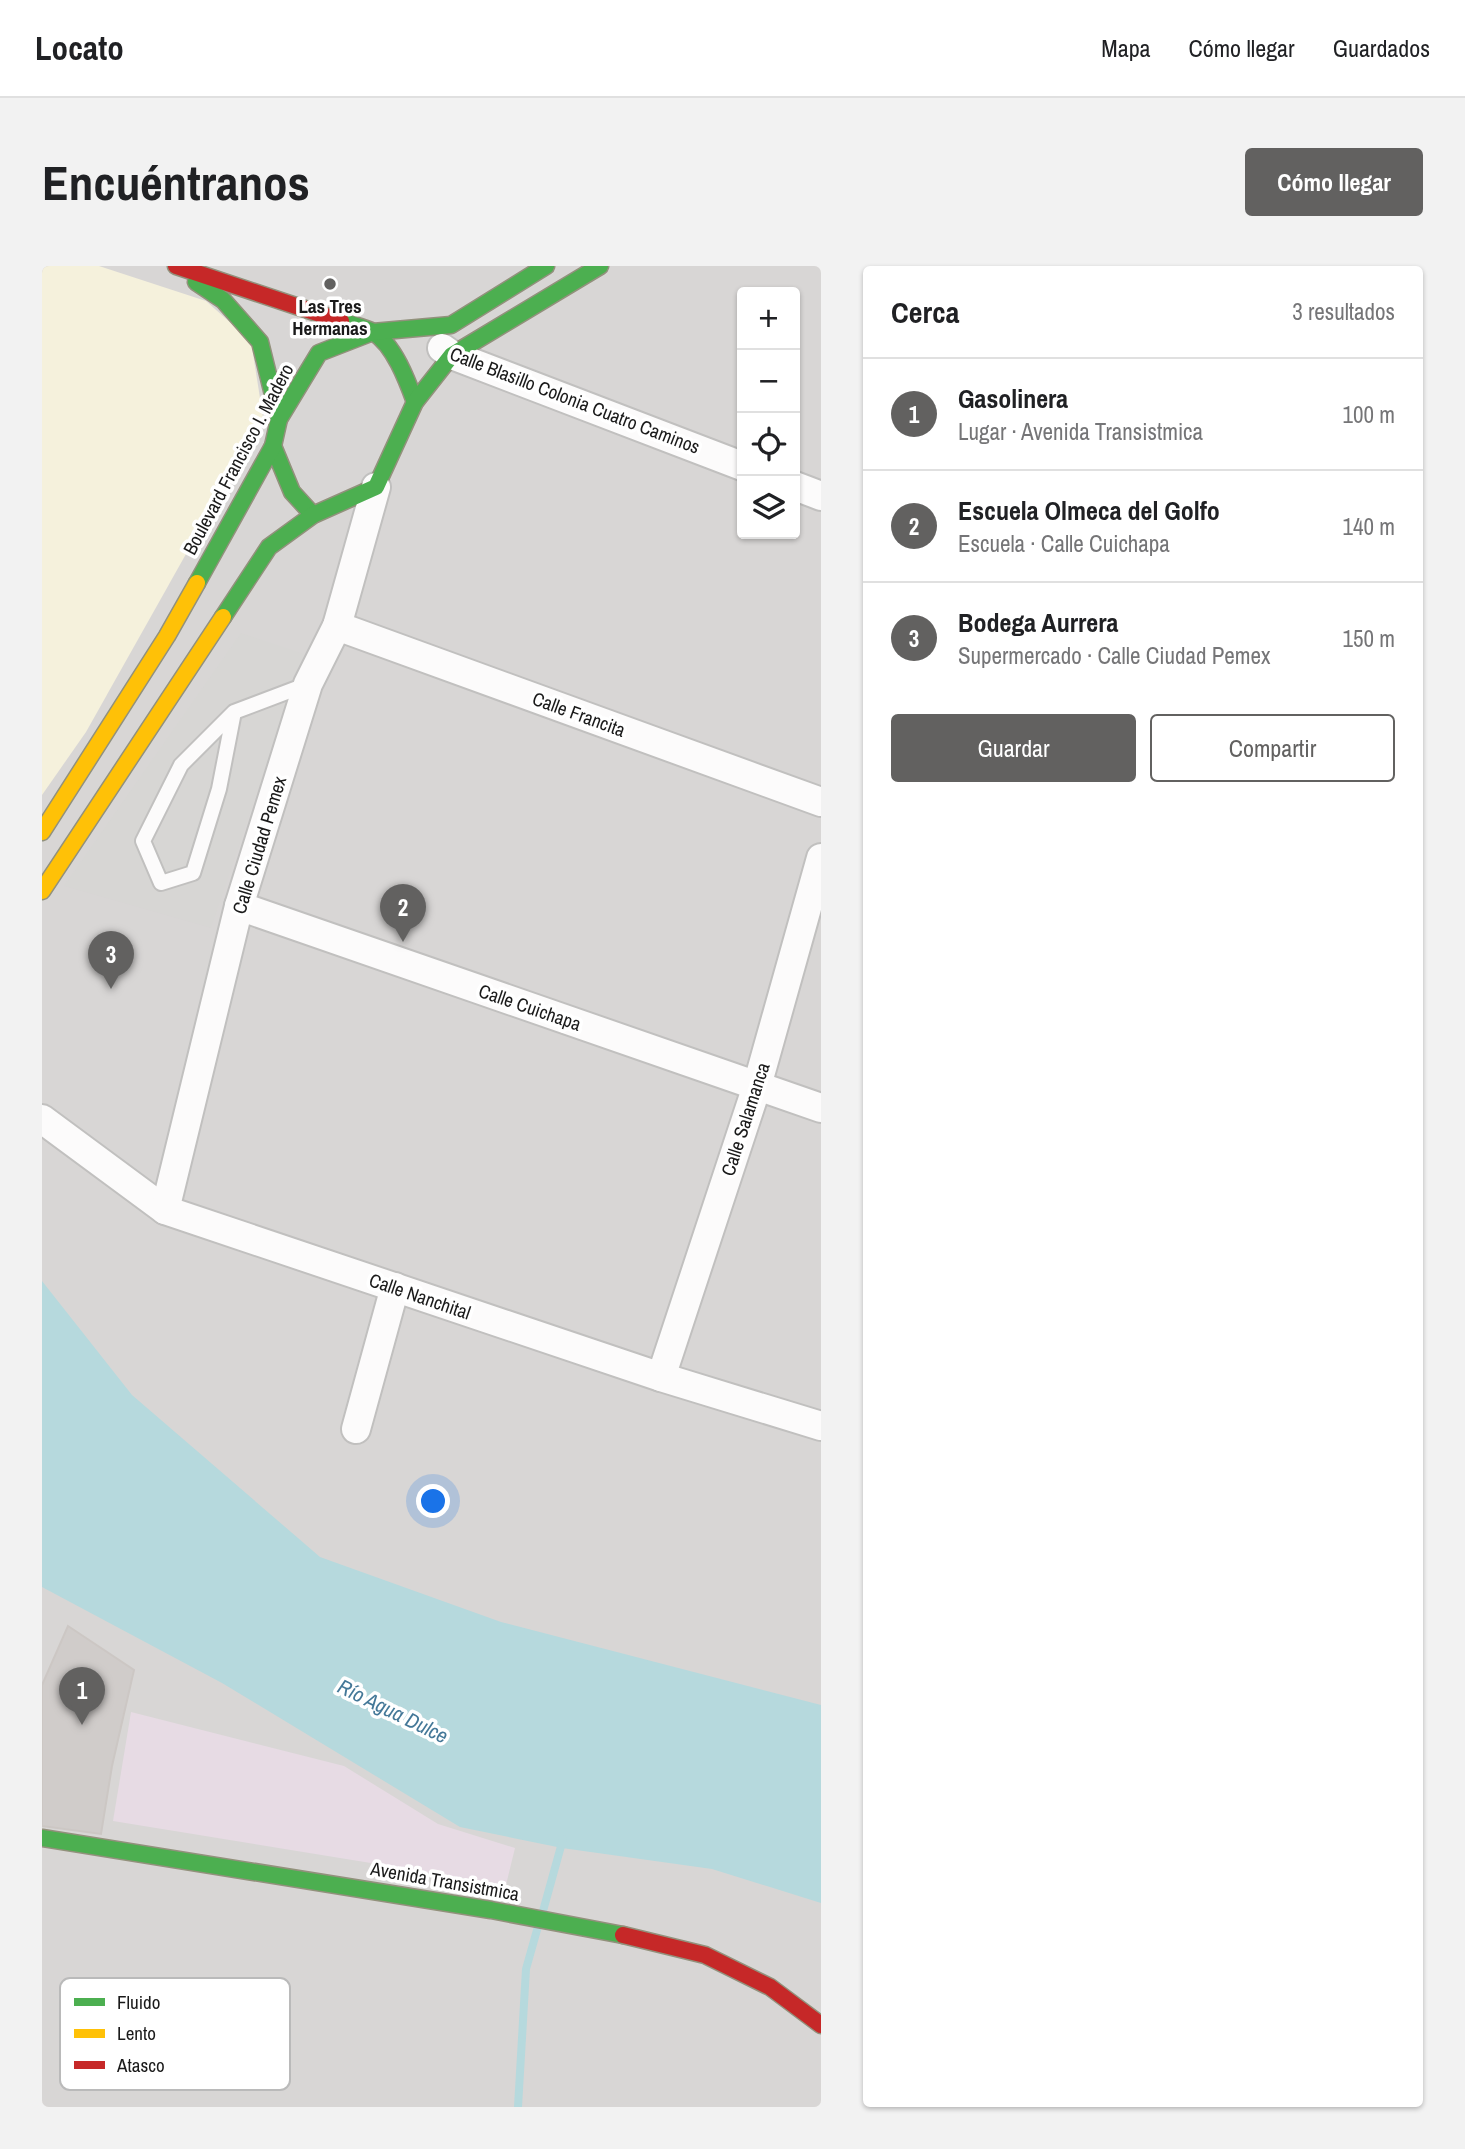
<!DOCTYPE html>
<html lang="es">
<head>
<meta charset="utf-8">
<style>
  body { margin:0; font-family:"Archivo Narrow",sans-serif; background:#f2f2f2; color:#202124 }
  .controls { position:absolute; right:21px; top:21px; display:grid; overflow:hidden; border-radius:7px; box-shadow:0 2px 5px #0004 }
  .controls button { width:63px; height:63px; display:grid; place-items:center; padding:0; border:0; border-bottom:2px solid #e0e0e0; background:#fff; color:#202124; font:35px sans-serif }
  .you { position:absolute; left:392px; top:1236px; width:24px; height:24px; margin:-18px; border:5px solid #fff; border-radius:50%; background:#1a73e8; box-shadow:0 0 0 10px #1a73e833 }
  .badge { display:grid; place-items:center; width:46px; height:46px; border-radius:50%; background:#626160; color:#fff; font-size:23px; font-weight:700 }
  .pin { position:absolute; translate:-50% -58px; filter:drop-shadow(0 2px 4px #0008) }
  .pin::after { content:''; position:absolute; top:37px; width:24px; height:21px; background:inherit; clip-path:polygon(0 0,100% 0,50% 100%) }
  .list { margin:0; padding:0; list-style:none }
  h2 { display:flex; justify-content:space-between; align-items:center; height:91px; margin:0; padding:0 28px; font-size:30px }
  h2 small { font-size:23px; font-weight:400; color:#757577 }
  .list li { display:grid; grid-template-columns:46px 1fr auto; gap:21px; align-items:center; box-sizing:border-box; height:112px; padding:0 28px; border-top:2px solid #e0e0e0 }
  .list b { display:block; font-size:26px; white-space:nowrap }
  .list p { margin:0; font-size:23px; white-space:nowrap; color:#757577 }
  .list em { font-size:23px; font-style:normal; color:#757577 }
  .actions { display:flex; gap:14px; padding:21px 28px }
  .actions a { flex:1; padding:16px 0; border:2px solid #626160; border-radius:7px; text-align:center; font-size:24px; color:#626160 }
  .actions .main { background:#626160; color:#fff }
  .icon { flex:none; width:38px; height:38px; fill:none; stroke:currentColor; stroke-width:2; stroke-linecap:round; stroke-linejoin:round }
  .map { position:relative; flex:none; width:779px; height:1841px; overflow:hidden; border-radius:7px }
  header { display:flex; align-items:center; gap:42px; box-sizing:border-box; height:98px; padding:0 35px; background:#fff; border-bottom:2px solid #e0e0e0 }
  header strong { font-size:33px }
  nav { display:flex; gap:38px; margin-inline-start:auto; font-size:24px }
  .intro { display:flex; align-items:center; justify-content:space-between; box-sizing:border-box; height:168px; padding:0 42px }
  h1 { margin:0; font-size:49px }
  .button { padding:18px 32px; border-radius:7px; background:#626160; color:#fff; font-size:24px; font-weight:700 }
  main { display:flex; gap:42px; padding:0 42px }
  aside { flex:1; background:#fff; border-radius:7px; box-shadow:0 2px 5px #0004 }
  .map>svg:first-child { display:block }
</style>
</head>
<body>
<header>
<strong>Locato</strong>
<nav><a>Mapa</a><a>Cómo llegar</a><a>Guardados</a></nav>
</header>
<div class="intro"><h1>Encuéntranos</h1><a class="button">Cómo llegar</a></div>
<main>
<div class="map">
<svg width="779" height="1841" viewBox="0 0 779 1841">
  <rect width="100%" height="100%" fill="#e9e6e3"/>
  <path fill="#d8d6d5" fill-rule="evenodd" d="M0 0H779V1841H0ZM700 26H753V268H700Z"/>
  <path fill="#e7dbe4" d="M89 1446 302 1500 396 1558 473 1582 464 1619 71 1555Z"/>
  <path fill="#f5f1dc" d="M0 0H57L164 35 209 75 221 151 44 466 0 529Z"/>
  <path fill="#d7d6d4" d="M199 367 262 388 169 662 22 620Z"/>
  <path fill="#b6d9dd" d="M0 1015 90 1129 278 1291 459 1356 779 1439V1637L670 1603 520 1582 418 1561 180 1417 0 1321Z"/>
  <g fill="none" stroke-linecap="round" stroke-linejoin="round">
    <g stroke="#b6d9dd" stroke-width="8">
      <path d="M501 1645 521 1573"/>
      <path d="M476 1841 484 1703 495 1664"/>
    </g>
  </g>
  <path fill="#d0ccca" stroke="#ccc7c4" stroke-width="2" d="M26 1360 92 1404 70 1500 59 1568 0 1560V1419Z"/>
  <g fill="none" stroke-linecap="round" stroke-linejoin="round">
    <g stroke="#c1c0bf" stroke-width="18">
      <path id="lane" d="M192 446 177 523 151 607 119 617 101 575 139 499 192 446 266 418"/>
    </g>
    <g stroke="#c1c0bf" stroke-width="32">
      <g id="street">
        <path d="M400 82 410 89 700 200"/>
        <path d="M753 220 779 230"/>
        <path d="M295 360 779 536"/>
        <path d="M197 640 779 842"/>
        <path d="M0 853 123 944 619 1111 779 1160"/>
        <path d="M123 944 197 640 266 418 295 360 334 221"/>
        <path d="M619 1111 715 820 779 592"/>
        <path d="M314 1163 353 1021"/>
      </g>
    </g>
    <g stroke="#92917c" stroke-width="19">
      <g id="fast">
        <path d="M154 16 181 34 218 76 237 153"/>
        <path d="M299 55C309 59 322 61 331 66 352 79 365 114 373 136"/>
        <path d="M231 180 250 226 271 249"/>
        <path d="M155 317 231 180 237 153 277 87 331 66 409 59 504 0"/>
        <path d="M181 351 227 281 271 249 334 221 373 136 410 89 558 0"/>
        <path d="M0 1572 449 1644 581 1669"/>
      </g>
    </g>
    <g stroke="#92917c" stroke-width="19">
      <g id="slow">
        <path d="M0 566 125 370 155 317"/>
        <path d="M0 625 181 351"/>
      </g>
    </g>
    <g stroke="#92917c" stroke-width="19">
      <g id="jam">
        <path d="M134 0 299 55"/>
        <path d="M581 1669 663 1689 728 1721 779 1759"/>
      </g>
    </g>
    <use href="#lane" stroke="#fcfbfb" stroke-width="14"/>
    <use href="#street" stroke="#fcfbfb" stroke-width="28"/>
    <use href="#fast" stroke="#4caf50" stroke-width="16"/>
    <use href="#slow" stroke="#ffc107" stroke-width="16"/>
    <use href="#jam" stroke="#c62828" stroke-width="16"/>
  </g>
  <circle fill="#626160" stroke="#fff" stroke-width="2.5" cx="288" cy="18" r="7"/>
  <g text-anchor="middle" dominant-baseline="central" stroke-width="7" stroke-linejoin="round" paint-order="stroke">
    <g font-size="19" font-weight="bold" fill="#1a1a1a" stroke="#fff">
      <text x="288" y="40">Las Tres<tspan x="288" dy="22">Hermanas</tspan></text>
    </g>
    <g font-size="19" fill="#1a1a1a" stroke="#fff">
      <text transform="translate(533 134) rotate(21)">Calle Blasillo Colonia Cuatro Caminos</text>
      <text transform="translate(196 193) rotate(-62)">Boulevard Francisco I. Madero</text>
      <text transform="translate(537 448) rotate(20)">Calle Francita</text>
      <text transform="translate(217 579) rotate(-73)">Calle Ciudad Pemex</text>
      <text transform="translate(488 741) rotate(19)">Calle Cuichapa</text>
      <text transform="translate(703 853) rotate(-72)">Calle Salamanca</text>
      <text transform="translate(378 1030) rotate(19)">Calle Nanchital</text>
      <text transform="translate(403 1615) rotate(10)">Avenida Transistmica</text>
    </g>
    <g font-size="21" font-style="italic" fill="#447898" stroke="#fff">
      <text transform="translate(351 1445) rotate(26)">Río Agua Dulce</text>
    </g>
  </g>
  <rect x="18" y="1712" width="230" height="112" rx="10" fill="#fff" stroke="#bababa" stroke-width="2"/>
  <rect x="32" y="1732" width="31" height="8" fill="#4caf50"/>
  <rect x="32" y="1763" width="31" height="9" fill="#ffc107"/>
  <rect x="32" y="1795" width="31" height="8" fill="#c62828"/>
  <g font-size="19" fill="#1a1a1a">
    <text x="75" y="1743">Fluido</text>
    <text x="75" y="1774">Lento</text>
    <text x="75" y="1806">Atasco</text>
  </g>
</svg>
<div class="controls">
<button>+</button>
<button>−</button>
<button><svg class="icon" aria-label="locate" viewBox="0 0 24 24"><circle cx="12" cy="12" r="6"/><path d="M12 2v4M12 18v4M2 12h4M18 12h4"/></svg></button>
<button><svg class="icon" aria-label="layers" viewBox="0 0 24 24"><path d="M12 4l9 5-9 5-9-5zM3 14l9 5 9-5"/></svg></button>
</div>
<div class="you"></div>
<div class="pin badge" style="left:40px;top:1459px">1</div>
<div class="pin badge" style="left:361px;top:676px">2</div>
<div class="pin badge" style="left:69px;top:723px">3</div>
</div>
<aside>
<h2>Cerca<small>3 resultados</small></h2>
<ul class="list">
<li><span class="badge">1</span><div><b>Gasolinera</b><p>Lugar · Avenida Transistmica</p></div><em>100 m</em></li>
<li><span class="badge">2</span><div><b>Escuela Olmeca del Golfo</b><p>Escuela · Calle Cuichapa</p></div><em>140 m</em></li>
<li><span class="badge">3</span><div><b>Bodega Aurrera</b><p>Supermercado · Calle Ciudad Pemex</p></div><em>150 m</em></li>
</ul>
<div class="actions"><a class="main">Guardar</a><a>Compartir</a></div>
</aside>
</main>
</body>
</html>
